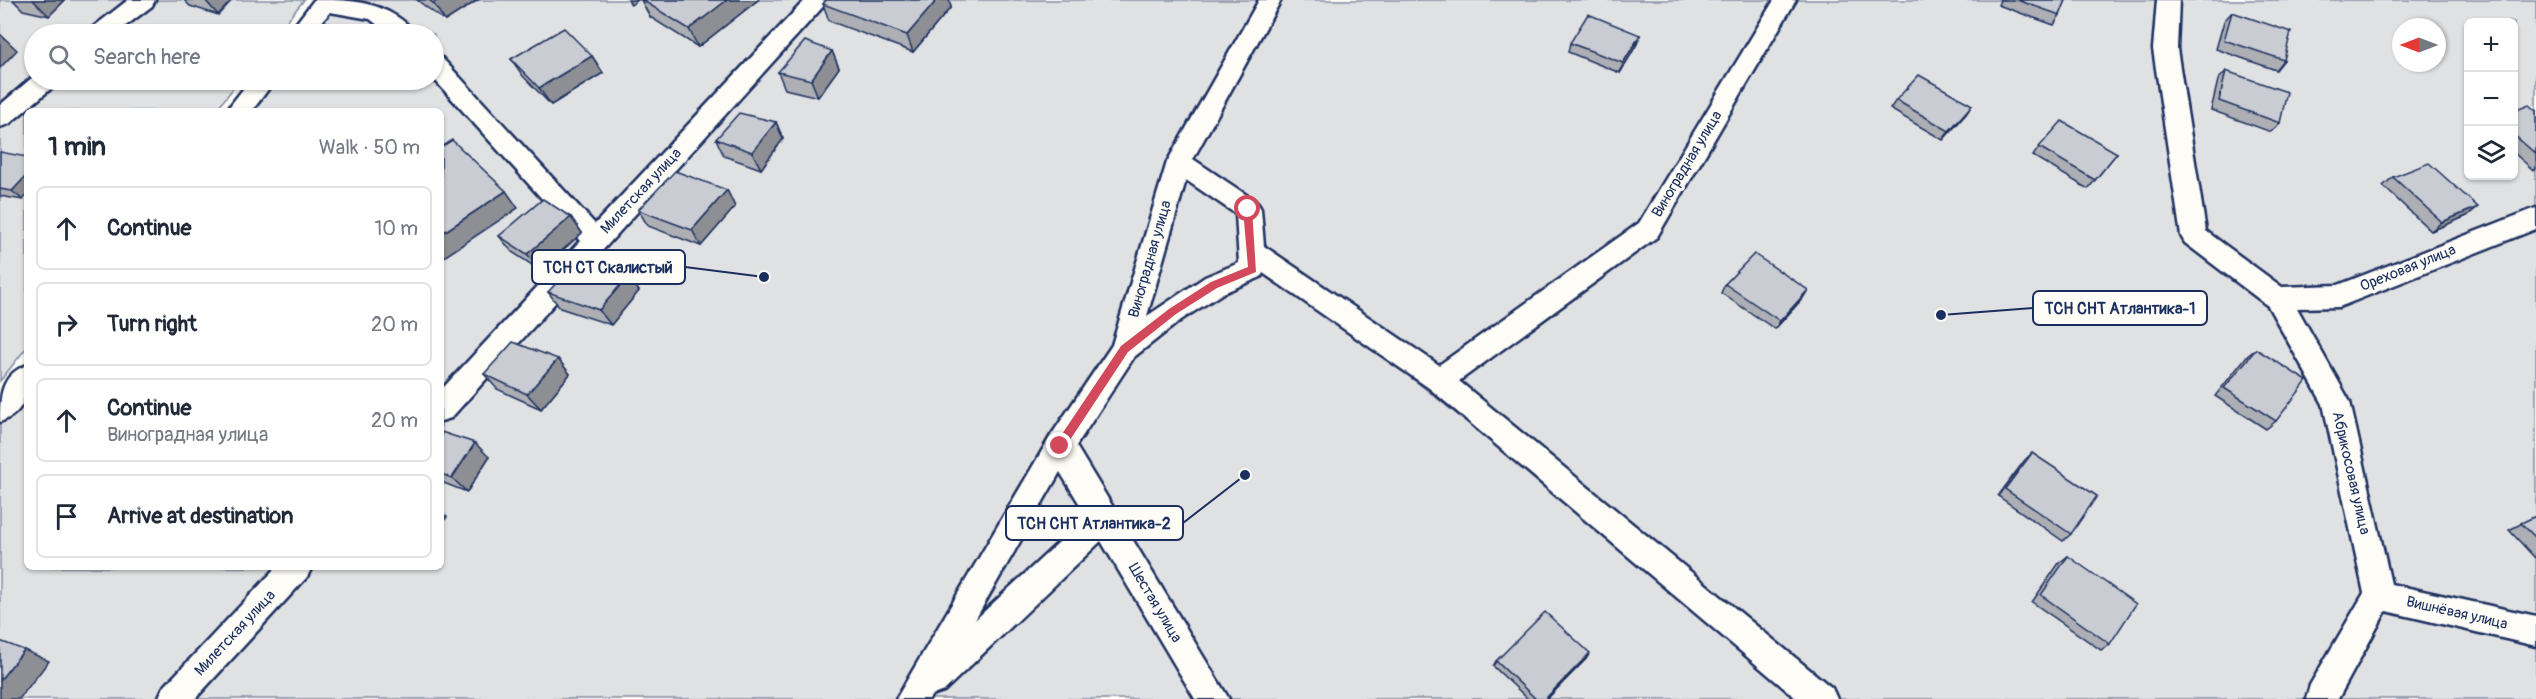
<!DOCTYPE html>
<html lang="en">
<head>
<meta charset="utf-8">
<style>
  body { margin:0; font-family:Pangolin,sans-serif; background:#f6f6f7; color:#1f2937 }
  .controls { position:absolute; right:18px; top:18px; display:grid; overflow:hidden; border-radius:9px; box-shadow:0 2px 4px #0004 }
  .controls button { width:54px; height:54px; display:grid; place-items:center; padding:0; border:0; border-bottom:2px solid #e0e1e3; background:#fff; color:#1f2937; font:30px sans-serif }
  .compass { position:absolute; left:2392px; top:18px; width:54px; height:54px; border-radius:50%; background:#fff; box-shadow:0 2px 4px #0004; rotate:270deg }
  .stop { position:absolute; width:18px; height:18px; margin:-14px; border:4px solid #d1495b; border-radius:50%; background:#fff }
  .stop.end { background:#d1495b; border-color:#fff; box-shadow:0 2px 6px #0008 }
  .list { margin:0; padding:0; list-style:none }
  h2 { display:flex; justify-content:space-between; align-items:center; height:78px; margin:0; padding:0 24px; font-size:26px }
  h2 small { font-size:20px; font-weight:400; color:#747a83 }
  .list li { display:grid; grid-template-columns:39px 1fr auto; gap:18px; align-items:center; box-sizing:border-box; height:84px; margin:0 12px 12px; padding:0 12px; border:2px solid #e0e1e3; border-radius:9px }
  .list b { display:block; font-size:22px; white-space:nowrap }
  .list p { margin:0; font-size:20px; white-space:nowrap; color:#747a83 }
  .list em { font-size:20px; font-style:normal; color:#747a83 }
  .icon { flex:none; width:33px; height:33px; fill:none; stroke:currentColor; stroke-width:2; stroke-linecap:round; stroke-linejoin:round }
  .map { position:relative; flex:none; width:2536px; height:699px; overflow:hidden }
  .search { position:absolute; background:#fff; box-shadow:0 2px 4px #0004; left:24px; top:24px; width:420px; height:66px; display:flex; align-items:center; gap:15px; box-sizing:border-box; padding:0 21px; border-radius:33px; color:#747a83; font-size:22px }
  .panel { position:absolute; background:#fff; box-shadow:0 2px 4px #0004; left:24px; top:108px; width:420px; height:462px; border-radius:9px }
  .map>svg:first-child { display:block }
</style>
</head>
<body>
<div class="map">
<svg width="2536" height="699" viewBox="0 0 2536 699">
  <rect width="100%" height="100%" fill="#fdfcf7"/>
  <filter id="ink" filterUnits="userSpaceOnUse"><feTurbulence type="fractalNoise" baseFrequency=".0167" numOctaves="2"/><feDisplacementMap in="SourceGraphic" scale="12" xChannelSelector="R" yChannelSelector="G"/><feConvolveMatrix kernelMatrix="1 2 1 2 8 2 1 2 1" color-interpolation-filters="sRGB"/></filter>
  <g filter="url(#ink)">
    <g fill="#e0e1e3" stroke="#7e88a0" stroke-width="1.5" fill-rule="evenodd">
      <path d="M0 0H304L276 34H34V80H240L215 111H27V347L0 381Z"/>
      <path d="M327 0H2536V699H1827L1439 380 1263 259 1813 699H0V416L27 381V567H441V111H239L264 80H434V34H300ZM2468 22H2514V176H2468ZM2401 27H2437V63H2401Z"/>
    </g>
    <g fill="none" stroke-linecap="round" stroke-linejoin="round">
      <g stroke="#1b2f5e" stroke-width="5">
        <g id="lane">
          <path d="M128 0H155L152 6 115 34H89L92 28Z"/>
          <path d="M314 0C347 0 372 0 399 18 406 23 411 27 416 34H389L370 19 330 12 312 34H288Z"/>
          <path d="M805 0H829L451 418 441 421V390L580 241 434 79V55L442 58 595 224Z"/>
          <path d="M1259 0H1281L1193 159 1257 202 1261 209 1264 246 1439 365 1639 223 1774 0H1796L1657 237 1459 381 1832 688 1837 699H1797L1429 388 1263 273 1261 277 1223 293 1181 320 1134 357 1076 446 1229 699H1195L1101 541 944 691 932 695 929 699H896L1050 437 1112 345 1167 162ZM1186 180 1236 214 1239 263 1205 277 1147 316ZM1060 472 1087 516 975 620Z"/>
          <path d="M2157 0H2179L2177 49 2206 231 2282 287 2338 285 2536 208V229L2339 307 2297 308 2350 402 2391 584 2536 616V646L2386 611 2338 699H2306L2310 685 2364 593 2323 404 2268 306 2185 243 2181 236 2153 49Z"/>
          <path d="M34 76V80H58L54 86 9 124 0 127V105Z"/>
          <path d="M250 80H275L252 111H226Z"/>
          <path d="M27 365C27 391 28 412 0 422 0 397 0 375 27 365Z"/>
          <path d="M277 567H312L307 577 195 699H158L163 688Z"/>
        </g>
      </g>
      <use href="#lane" fill="#fdfcf7" fill-rule="evenodd"/>
    </g>
    <g fill="#adafb5" stroke="#1b2f5e" stroke-width="1.5">
      <path d="M13 0H65L49 16 23 10Z"/>
      <path d="M184 0H232L218 15 190 6Z"/>
      <path d="M417 0H478L445 21Z"/>
      <path d="M641 0H758L698 47 650 17Z"/>
      <path d="M826 0H949L951 7 913 52 829 21 823 4Z"/>
      <path d="M2000 0H2066L2060 15 2054 25 1998 5Z"/>
      <path d="M2232 12 2284 60 2276 70 2216 49 2224 21Z"/>
      <path d="M1640 35 1637 44 1620 73 1568 52 1570 43Z"/>
      <path d="M832 51 839 68 818 97 785 89 778 72Z"/>
      <path d="M592 56 603 73 551 105 523 76 511 59Z"/>
      <path d="M2226 71 2280 123 2271 132 2211 110 2218 80Z"/>
      <path d="M1896 100 1972 105 1966 114 1943 140 1890 109Z"/>
      <path d="M2514 111H2536V169L2533 170 2514 153Z"/>
      <path d="M776 122 783 139 761 169 724 156 716 139Z"/>
      <path d="M2039 147 2117 153 2088 189 2033 156Z"/>
      <path d="M0 152 23 200 0 196Z"/>
      <path d="M2393 177 2467 216 2431 231 2383 186Z"/>
      <path d="M727 190 735 207 701 246 648 226 638 210Z"/>
      <path d="M571 217 582 233 540 270 512 252 499 236Z"/>
      <path d="M628 276 639 291 611 325 560 308 548 292Z"/>
      <path d="M1725 284 1803 298 1775 329 1721 293Z"/>
      <path d="M2256 349 2276 421 2266 429 2215 396 2246 357Z"/>
      <path d="M558 359 570 374 541 409 497 389 484 374Z"/>
      <path d="M441 432 489 457 467 492 441 482Z"/>
      <path d="M2032 453 2071 534 2063 541 1998 496 2024 461Z"/>
      <path d="M2536 516V559L2509 530Z"/>
      <path d="M2068 556 2110 644 2101 650 2032 602 2059 563Z"/>
      <path d="M1586 659 1547 699H1528L1493 666 1496 661Z"/>
    </g>
    <g fill="#8d8f94" stroke="#1b2f5e" stroke-width="1.5">
      <path d="M33 0H65L49 16Z"/>
      <path d="M205 0H232L218 15Z"/>
      <path d="M438 0H478L445 21 433 3Z"/>
      <path d="M628 0H638L631 5Z"/>
      <path d="M727 0H758L698 47 689 29Z"/>
      <path d="M937 0H949L951 7 913 52 907 35Z"/>
      <path d="M0 34 17 50 0 68Z"/>
      <path d="M1640 35 1637 44 1620 73 1623 63Z"/>
      <path d="M832 51 839 68 818 97 811 80Z"/>
      <path d="M592 56 603 73 551 105 539 88Z"/>
      <path d="M1972 105 1966 114 1943 140 1949 131Z"/>
      <path d="M776 122 783 139 761 169 752 152Z"/>
      <path d="M27 175V195L23 200 12 191Z"/>
      <path d="M727 190 735 207 701 246 692 230Z"/>
      <path d="M506 191 518 208 441 259V234Z"/>
      <path d="M2478 207 2467 216 2431 231 2442 222Z"/>
      <path d="M571 217 582 233 540 270 527 254Z"/>
      <path d="M628 276 639 291 611 325 599 310Z"/>
      <path d="M1808 290 1803 298 1775 329 1780 321Z"/>
      <path d="M558 359 570 374 541 409 527 394Z"/>
      <path d="M475 443 489 457 467 492 452 478Z"/>
      <path d="M441 512 447 517 441 524Z"/>
      <path d="M24 650 49 661 19 699H0V680Z"/>
      <path d="M1590 653 1586 659 1547 699H1545Z"/>
    </g>
    <g fill="#c9ccd3" stroke="#1b2f5e" stroke-width="1.5">
      <path d="M429 0H438L433 3Z"/>
      <path d="M642 0H727L689 29Z"/>
      <path d="M826 0H937L907 35 823 4Z"/>
      <path d="M2017 0H2066L2060 15Z"/>
      <path d="M2232 12 2291 32 2284 60 2224 40Z"/>
      <path d="M1588 14 1640 35 1623 63 1570 43Z"/>
      <path d="M564 28 592 56 539 88 511 59Z"/>
      <path d="M805 41 832 51 811 80 778 72Z"/>
      <path d="M2226 71 2287 92 2280 123 2219 101Z"/>
      <path d="M1919 75 1972 105 1949 131 1896 100Z"/>
      <path d="M2529 105 2536 111V154L2514 135V111Z"/>
      <path d="M739 113 776 122 752 152 716 139Z"/>
      <path d="M2062 121 2117 153 2095 180 2039 147Z"/>
      <path d="M452 140 506 191 441 234V147Z"/>
      <path d="M0 152 27 157V175L12 191 0 189Z"/>
      <path d="M2429 163 2478 207 2442 222 2393 177Z"/>
      <path d="M675 171 727 190 692 230 638 210Z"/>
      <path d="M543 199 571 217 527 254 499 236Z"/>
      <path d="M1754 254 1808 290 1780 321 1725 284Z"/>
      <path d="M578 260 628 276 599 310 548 292Z"/>
      <path d="M513 342 558 359 527 394 484 374Z"/>
      <path d="M2256 349 2307 381 2276 421 2224 388Z"/>
      <path d="M441 432 475 443 452 478 441 474Z"/>
      <path d="M2032 453 2097 496 2071 534 2005 489Z"/>
      <path d="M2536 516V538L2521 523Z"/>
      <path d="M2068 556 2136 604 2110 644 2041 595Z"/>
      <path d="M1545 612 1590 653 1545 699H1536L1496 661Z"/>
      <path d="M0 641 24 650 0 680Z"/>
    </g>
  </g>
  <path fill="#d1495b" d="M1248 205 1252 209 1256 272 1217 288 1176 314 1128 352 1064 449H1056V443L1121 346 1169 309 1211 282 1248 267 1243 209Z"/>
  <g text-anchor="middle" dominant-baseline="central" stroke-width="6" stroke-linejoin="round" paint-order="stroke">
    <g font-size="15" fill="#1b2f5e" stroke="#fdfcf7">
      <text transform="translate(1687 164) rotate(-59)">Виноградная улица</text>
      <text transform="translate(641 191) rotate(-47)">Милетская улица</text>
      <text transform="translate(1150 259) rotate(-74)">Виноградная улица</text>
      <text transform="translate(2408 268) rotate(-22)">Ореховая улица</text>
      <text transform="translate(2351 473) rotate(77)">Абрикосовая улица</text>
      <text transform="translate(1155 603) rotate(59)">Шестая улица</text>
      <text transform="translate(2457 613) rotate(13)">Вишнёвая улица</text>
      <text transform="translate(235 633) rotate(-47)">Милетская улица</text>
    </g>
  </g>
  <path fill="none" stroke="#1b2f5e" stroke-width="2" d="M764 277L685 267M1941 315L2033 308M1245 475L1183 523"/>
  <g fill="#1b2f5e" stroke="#fdfcf7" stroke-width="2">
    <circle cx="764" cy="277" r="6"/>
    <circle cx="1941" cy="315" r="6"/>
    <circle cx="1245" cy="475" r="6"/>
  </g>
  <g fill="#fdfcf7" stroke="#1b2f5e" stroke-width="2">
    <rect x="532" y="250" width="153" height="34" rx="6"/>
    <rect x="2033" y="291" width="174" height="34" rx="6"/>
    <rect x="1006" y="506" width="177" height="34" rx="6"/>
  </g>
  <g font-size="16" text-anchor="middle" font-weight="bold" fill="#1b2f5e">
    <text x="608" y="273">ТСН СТ Скалистый</text>
    <text x="2120" y="314">ТСН СНТ Атлантика-1</text>
    <text x="1094" y="529">ТСН СНТ Атлантика-2</text>
  </g>
</svg>
<div class="controls">
<button>+</button>
<button>−</button>
<button><svg class="icon" aria-label="layers" viewBox="0 0 24 24"><path d="M12 4l9 5-9 5-9-5zM3 14l9 5 9-5"/></svg></button>
</div>
<svg class="compass" viewBox="-18 -18 36 36"><path d="M0-13l5 13h-10z" fill="#e53935"/><path d="M0 13l5-13h-10z" fill="#747a83"/></svg>
<div class="stop" style="left:1248px;top:209px"></div>
<div class="stop end" style="left:1060px;top:446px"></div>
<div class="search"><svg class="icon" aria-label="search" viewBox="0 0 24 24"><circle cx="10" cy="10" r="6"/><path d="M15 15l6 6"/></svg>Search here</div>
<section class="panel">
<h2>1 min<small>Walk · 50 m</small></h2>
<ul class="list">
<li><svg class="icon" aria-label="ahead" viewBox="0 0 24 24"><path d="M12 20V5M6 11l6-6 6 6"/></svg><div><b>Continue</b></div><em>10 m</em></li>
<li><svg class="icon" aria-label="right" viewBox="0 0 24 24"><path d="M7 20v-9h11M14 6l5 5-5 5"/></svg><div><b>Turn right</b></div><em>20 m</em></li>
<li><svg class="icon" aria-label="ahead" viewBox="0 0 24 24"><path d="M12 20V5M6 11l6-6 6 6"/></svg><div><b>Continue</b><p>Виноградная улица</p></div><em>20 m</em></li>
<li><svg class="icon" aria-label="arrive" viewBox="0 0 24 24"><path d="M6 21V4h12l-3 4 3 4H6"/></svg><div><b>Arrive at destination</b></div></li>
</ul>
</section>
</div>
</body>
</html>
